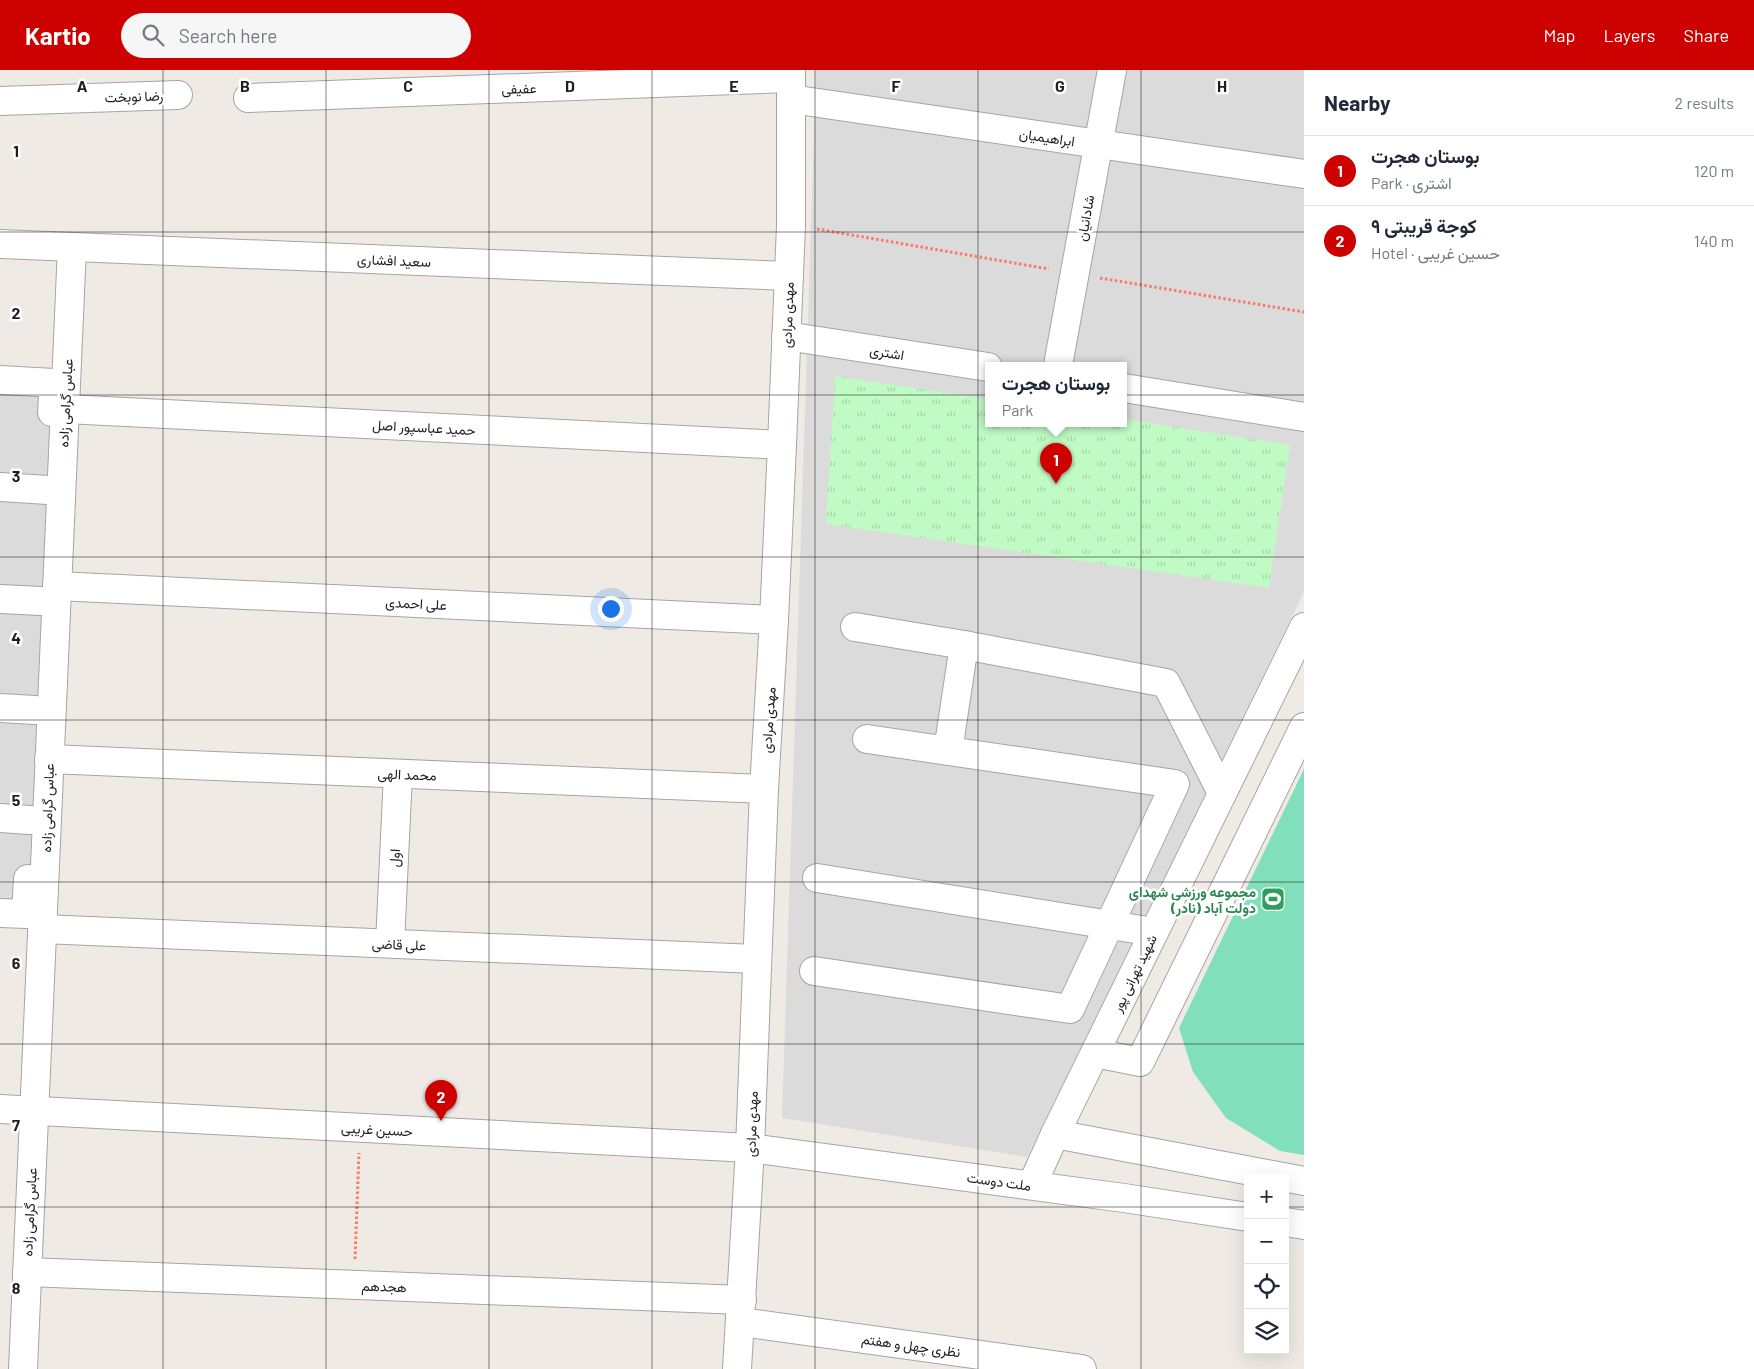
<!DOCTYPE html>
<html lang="en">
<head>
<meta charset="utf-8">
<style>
  body { margin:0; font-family:Barlow,Vazirmatn,sans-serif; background:#f6f6f7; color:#1f2937 }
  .controls { position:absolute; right:15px; bottom:15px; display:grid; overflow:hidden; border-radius:0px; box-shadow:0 5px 20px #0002 }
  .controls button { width:45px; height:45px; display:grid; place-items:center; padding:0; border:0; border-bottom:1px solid #e0e1e3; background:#fff; color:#1f2937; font:25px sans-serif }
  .you { position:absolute; left:610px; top:538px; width:18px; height:18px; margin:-12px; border:4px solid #fff; border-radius:50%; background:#1a73e8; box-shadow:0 0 0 8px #1a73e833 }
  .badge { display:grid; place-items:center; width:32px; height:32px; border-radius:50%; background:#cc0100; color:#fff; font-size:16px; font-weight:700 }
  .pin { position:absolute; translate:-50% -41px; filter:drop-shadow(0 1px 2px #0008) }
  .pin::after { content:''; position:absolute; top:26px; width:18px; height:15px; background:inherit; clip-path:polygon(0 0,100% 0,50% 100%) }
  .popup { position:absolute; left:985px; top:292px; width:142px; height:65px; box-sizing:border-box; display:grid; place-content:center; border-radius:0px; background:#fff; filter:drop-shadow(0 1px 4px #0005); font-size:16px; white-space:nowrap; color:#747a83 }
  .popup b { font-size:19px; color:#1f2937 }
  .popup::after { content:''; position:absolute; left:50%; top:100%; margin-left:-10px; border:10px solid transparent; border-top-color:#fff }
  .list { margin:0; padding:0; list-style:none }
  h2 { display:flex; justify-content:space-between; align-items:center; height:65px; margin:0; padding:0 20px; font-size:21px }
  h2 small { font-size:16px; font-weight:400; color:#747a83 }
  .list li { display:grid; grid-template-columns:32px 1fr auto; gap:15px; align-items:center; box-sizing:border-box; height:70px; padding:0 20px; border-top:1px solid #e0e1e3 }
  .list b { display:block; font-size:19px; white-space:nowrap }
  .list p { margin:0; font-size:16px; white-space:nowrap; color:#747a83 }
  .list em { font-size:16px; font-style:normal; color:#747a83 }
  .icon { flex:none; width:28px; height:28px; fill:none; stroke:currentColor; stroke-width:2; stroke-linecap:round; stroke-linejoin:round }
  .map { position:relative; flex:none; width:1304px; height:1299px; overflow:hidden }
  header { display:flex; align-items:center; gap:30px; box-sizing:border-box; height:70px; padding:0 25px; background:#cc0100; color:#fff }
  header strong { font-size:24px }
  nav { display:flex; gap:28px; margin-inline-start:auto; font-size:18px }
  .search { width:350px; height:45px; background:#f6f6f7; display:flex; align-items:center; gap:12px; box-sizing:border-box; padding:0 18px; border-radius:28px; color:#747a83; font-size:19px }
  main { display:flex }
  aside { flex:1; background:#fff }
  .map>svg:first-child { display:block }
</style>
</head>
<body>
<header>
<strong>Kartio</strong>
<div class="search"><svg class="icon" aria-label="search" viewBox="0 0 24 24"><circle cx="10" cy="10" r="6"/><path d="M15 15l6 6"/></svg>Search here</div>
<nav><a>Map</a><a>Layers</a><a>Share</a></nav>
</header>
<main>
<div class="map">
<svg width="1304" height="1299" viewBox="0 0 1304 1299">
  <defs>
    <pattern id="park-tufts" width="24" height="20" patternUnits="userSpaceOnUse" patternTransform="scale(1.25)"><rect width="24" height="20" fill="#c0fac5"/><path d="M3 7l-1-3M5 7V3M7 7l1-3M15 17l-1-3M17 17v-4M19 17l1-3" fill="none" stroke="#a5d6a9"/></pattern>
  </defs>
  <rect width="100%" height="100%" fill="#efebe4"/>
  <g fill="#dcdbdb" fill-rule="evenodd">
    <path d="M816 0H1304V522L1027 1087 782 1048ZM988 295H1124V353H988Z"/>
    <path d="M0 305 58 309 30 850 0 848Z"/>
  </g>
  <path fill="url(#park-tufts)" d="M835 306 988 329V353H1124V349L1290 375 1269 518 826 454Z"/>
  <path fill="#81dfbb" d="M1304 699V1085L1280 1081 1226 1048 1193 1002 1179 958Z"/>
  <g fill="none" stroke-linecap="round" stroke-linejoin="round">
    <g stroke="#a5a5a5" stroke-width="30">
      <g id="minor">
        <path d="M248 28 790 8"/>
        <path d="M791 29 1304 104"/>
        <path d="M0 31 178 25"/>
        <path d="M0 174 788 206"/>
        <path d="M786 266 988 297"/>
        <path d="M1058 295 1112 0"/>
        <path d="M0 310 54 313 52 342"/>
        <path d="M1124 318 1304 347"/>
        <path d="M65 339 782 375"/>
        <path d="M0 417 48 420"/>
        <path d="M57 516 774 550"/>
        <path d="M0 529 41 531"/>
        <path d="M855 557 964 575 948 681"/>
        <path d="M964 575 1166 613 1222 723"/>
        <path d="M0 638 35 640"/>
        <path d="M49 689 764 719"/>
        <path d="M0 748 30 750"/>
        <path d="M817 808 1154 862"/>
        <path d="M0 843 26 844 28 809"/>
        <path d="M42 859 756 889"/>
        <path d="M390 873 398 704"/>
        <path d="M814 901 1070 939 1175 714 867 669"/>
        <path d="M1095 983 1140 992 1304 657"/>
        <path d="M0 1039 750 1078 1124 1128 1248 1147"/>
        <path d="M1055 1064 1304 1111"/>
        <path d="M1032 1115 1055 1064 1304 557"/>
        <path d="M1285 1152 1304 1155"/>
        <path d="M27 1202 742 1230"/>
        <path d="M741 1252 1082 1299"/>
        <path d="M23 1299 72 177"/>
        <path d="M737 1299 750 1078 764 719 774 550 782 375 791 155V0"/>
      </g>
    </g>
    <g stroke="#fa7969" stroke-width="3" stroke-dasharray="2.5 2.5" stroke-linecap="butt">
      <path d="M817 159 1049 199"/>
      <path d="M1100 208 1304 242"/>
      <path d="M355 1189 359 1083"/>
    </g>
    <use href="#minor" stroke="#fff" stroke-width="28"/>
  </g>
  <path fill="none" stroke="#1e1e1e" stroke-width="1" stroke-opacity="0.55" d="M163 0V1299M326 0V1299M489 0V1299M652 0V1299M815 0V1299M978 0V1299M1141 0V1299M0 162H1304M0 325H1304M0 487H1304M0 650H1304M0 812H1304M0 974H1304M0 1137H1248M1285 1137H1304"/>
  <defs>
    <g id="stadium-square" transform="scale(1.25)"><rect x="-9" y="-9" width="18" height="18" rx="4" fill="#2e9e5b" stroke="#fff"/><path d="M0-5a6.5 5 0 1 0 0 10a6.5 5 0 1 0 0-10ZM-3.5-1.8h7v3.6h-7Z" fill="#fff"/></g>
  </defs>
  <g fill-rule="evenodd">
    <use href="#stadium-square" x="1273" y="829"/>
  </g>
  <g text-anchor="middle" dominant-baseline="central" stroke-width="5" stroke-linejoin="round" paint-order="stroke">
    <g font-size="14" fill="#1e1e1e" stroke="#fff">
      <text transform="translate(519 18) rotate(-2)">عفیفی</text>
      <text transform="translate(134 26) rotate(-2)">رضا نوبخت</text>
      <text transform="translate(1047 67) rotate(8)">ابراهیمیان</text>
      <text transform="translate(1085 148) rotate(-80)">شادانیان</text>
      <text transform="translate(394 190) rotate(2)">سعید افشاری</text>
      <text transform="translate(787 245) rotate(-88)">مهدی مرادی</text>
      <text transform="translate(887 282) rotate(9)">اشتری</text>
      <text transform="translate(65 333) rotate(-87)">عباس گرامی زاده</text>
      <text transform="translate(424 357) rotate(3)">حمید عباسپور اصل</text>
      <text transform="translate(416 533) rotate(3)">علی احمدی</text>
      <text transform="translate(768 650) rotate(-86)">مهدی مرادی</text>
      <text transform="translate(407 704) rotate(2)">محمد الهی</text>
      <text transform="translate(47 738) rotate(-88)">عباس گرامی زاده</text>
      <text transform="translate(394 788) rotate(-87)">اول</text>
      <text transform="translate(399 874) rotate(2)">علی قاضی</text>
      <text transform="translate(1134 903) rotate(-64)">شهید تهرانی پور</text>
      <text transform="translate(751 1054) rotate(-88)">مهدی مرادی</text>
      <text transform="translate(377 1059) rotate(3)">حسین غریبی</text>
      <text transform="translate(999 1111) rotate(8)">ملت دوست</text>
      <text transform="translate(29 1142) rotate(-87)">عباس گرامی زاده</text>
      <text transform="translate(384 1216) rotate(2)">هجدهم</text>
      <text transform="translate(911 1275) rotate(8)">نظری چهل و هفتم</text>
    </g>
    <g font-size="14" font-weight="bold" fill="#27864d" stroke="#fff" text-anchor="end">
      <text x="1256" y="821">مجموعه ورزشی شهدای<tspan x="1256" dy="16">دولت آباد (نادر)</tspan></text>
    </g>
  </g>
  <g font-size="16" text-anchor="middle" font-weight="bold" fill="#1e1e1e" stroke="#fff" stroke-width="5" stroke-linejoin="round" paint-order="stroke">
    <text x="82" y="22">A</text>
    <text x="245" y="22">B</text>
    <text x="408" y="22">C</text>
    <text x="570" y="22">D</text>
    <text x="734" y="22">E</text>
    <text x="896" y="22">F</text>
    <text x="1060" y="22">G</text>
    <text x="1222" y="22">H</text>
    <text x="16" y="87">1</text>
    <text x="16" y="249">2</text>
    <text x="16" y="412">3</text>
    <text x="16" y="574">4</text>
    <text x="16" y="736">5</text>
    <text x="16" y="899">6</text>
    <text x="16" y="1061">7</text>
    <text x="16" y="1224">8</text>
  </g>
</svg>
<div class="controls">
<button>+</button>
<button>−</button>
<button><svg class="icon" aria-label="locate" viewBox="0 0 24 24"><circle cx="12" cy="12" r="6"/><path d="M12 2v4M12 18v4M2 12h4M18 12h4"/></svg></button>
<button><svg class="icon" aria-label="layers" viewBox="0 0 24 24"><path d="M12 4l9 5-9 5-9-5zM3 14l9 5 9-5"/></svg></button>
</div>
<div class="you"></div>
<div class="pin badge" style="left:1056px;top:414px">1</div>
<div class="popup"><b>بوستان هجرت</b>Park</div>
<div class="pin badge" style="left:441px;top:1051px">2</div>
</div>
<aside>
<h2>Nearby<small>2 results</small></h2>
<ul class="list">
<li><span class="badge">1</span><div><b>بوستان هجرت</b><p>Park · اشتری</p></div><em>120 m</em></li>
<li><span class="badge">2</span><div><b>۹ کوجة قریبتی</b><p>Hotel · حسین غریبی</p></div><em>140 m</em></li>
</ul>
</aside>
</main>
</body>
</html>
